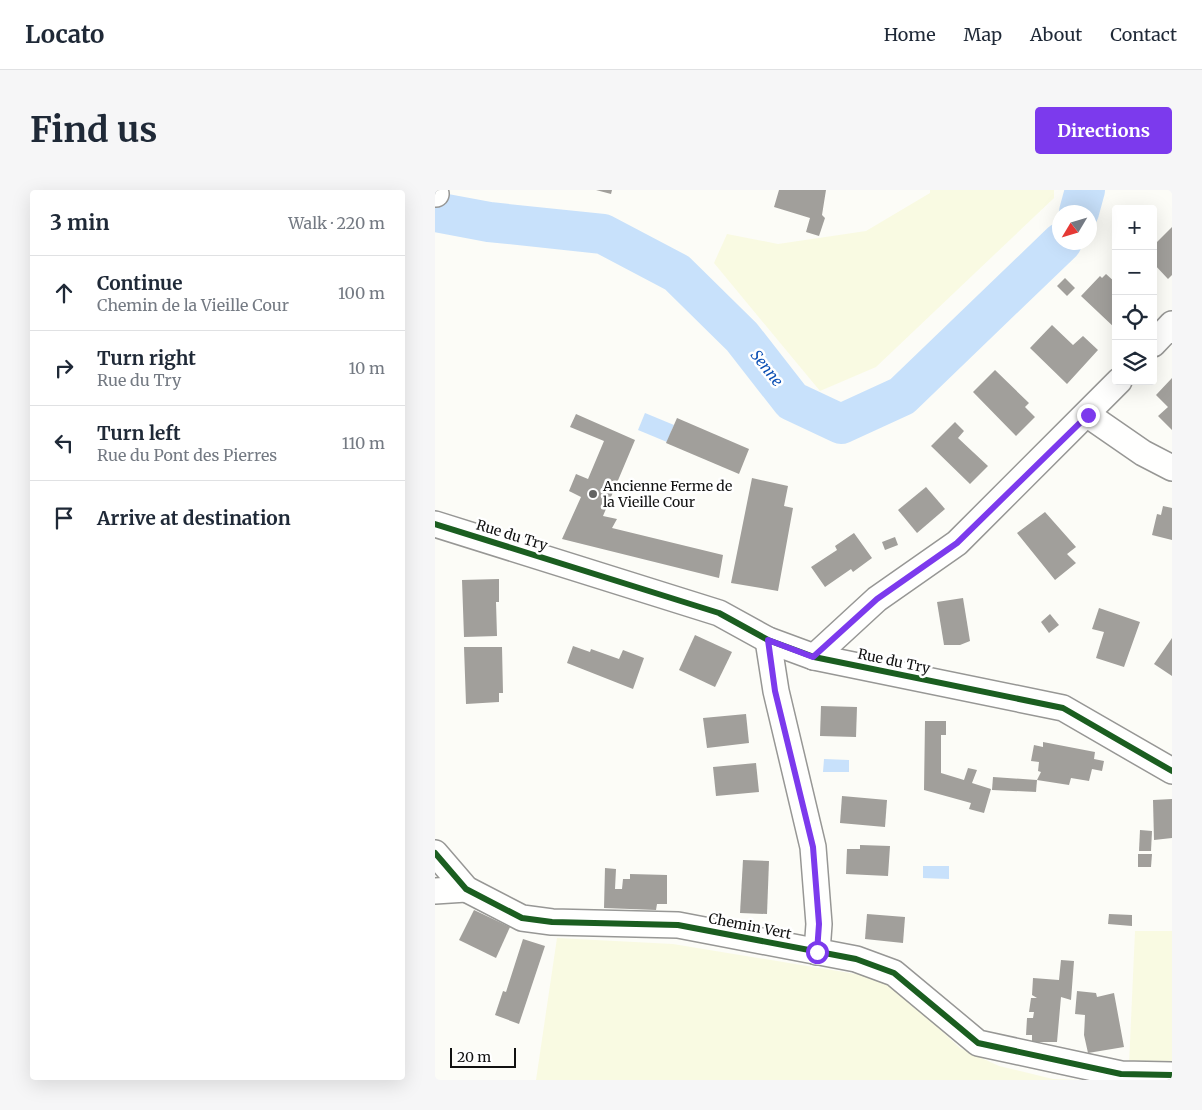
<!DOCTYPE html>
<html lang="en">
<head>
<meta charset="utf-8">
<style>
  body { margin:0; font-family:Merriweather,serif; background:#f6f6f7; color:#1f2937 }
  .controls { position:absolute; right:15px; top:15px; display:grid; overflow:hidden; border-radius:5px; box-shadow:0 5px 20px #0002 }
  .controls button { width:45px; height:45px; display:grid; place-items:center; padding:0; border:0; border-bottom:1px solid #e0e1e3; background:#fff; color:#1f2937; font:25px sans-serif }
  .compass { position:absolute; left:617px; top:15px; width:45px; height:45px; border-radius:50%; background:#fff; box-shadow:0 5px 20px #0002; rotate:232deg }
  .scale { position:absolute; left:15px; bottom:12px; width:66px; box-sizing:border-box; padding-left:5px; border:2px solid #111; border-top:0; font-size:14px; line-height:18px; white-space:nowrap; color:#111; -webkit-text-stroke:4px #fff; paint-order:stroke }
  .stop { position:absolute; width:15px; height:15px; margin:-11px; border:4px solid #7c3aed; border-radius:50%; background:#fff }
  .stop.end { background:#7c3aed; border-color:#fff; box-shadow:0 1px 5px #0008 }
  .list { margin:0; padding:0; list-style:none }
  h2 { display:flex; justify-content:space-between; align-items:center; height:65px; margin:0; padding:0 20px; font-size:21px }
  h2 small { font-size:16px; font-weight:400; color:#747a83 }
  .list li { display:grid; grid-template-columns:32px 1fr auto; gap:15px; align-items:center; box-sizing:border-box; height:75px; padding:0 20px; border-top:1px solid #e0e1e3 }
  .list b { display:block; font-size:19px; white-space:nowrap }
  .list p { margin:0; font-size:16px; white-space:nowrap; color:#747a83 }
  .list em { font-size:16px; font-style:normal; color:#747a83 }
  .icon { flex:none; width:28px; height:28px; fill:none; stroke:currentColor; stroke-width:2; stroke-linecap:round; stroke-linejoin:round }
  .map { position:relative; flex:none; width:737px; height:890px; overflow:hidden; border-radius:5px }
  header { display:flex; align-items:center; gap:30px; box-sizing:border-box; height:70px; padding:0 25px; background:#fff; border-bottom:1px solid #e0e1e3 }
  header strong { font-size:24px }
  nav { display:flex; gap:28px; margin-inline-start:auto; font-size:18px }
  .intro { display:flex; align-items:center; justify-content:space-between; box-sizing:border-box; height:120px; padding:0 30px }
  h1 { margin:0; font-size:35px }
  .button { padding:12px 22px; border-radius:5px; background:#7c3aed; color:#fff; font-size:18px; font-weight:700 }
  main { display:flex; gap:30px; padding:0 30px }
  aside { flex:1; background:#fff; border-radius:5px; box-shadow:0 5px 20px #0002 }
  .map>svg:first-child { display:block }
</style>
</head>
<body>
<header>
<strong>Locato</strong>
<nav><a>Home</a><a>Map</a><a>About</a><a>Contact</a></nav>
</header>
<div class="intro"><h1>Find us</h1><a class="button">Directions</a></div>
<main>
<aside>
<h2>3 min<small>Walk · 220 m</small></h2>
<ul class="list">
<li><svg class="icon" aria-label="ahead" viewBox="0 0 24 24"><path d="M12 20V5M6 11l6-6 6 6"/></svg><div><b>Continue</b><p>Chemin de la Vieille Cour</p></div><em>100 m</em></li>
<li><svg class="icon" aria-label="right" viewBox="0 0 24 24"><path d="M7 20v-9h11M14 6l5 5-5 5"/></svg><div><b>Turn right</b><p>Rue du Try</p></div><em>10 m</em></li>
<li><svg class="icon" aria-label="left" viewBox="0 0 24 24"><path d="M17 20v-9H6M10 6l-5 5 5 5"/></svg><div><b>Turn left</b><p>Rue du Pont des Pierres</p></div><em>110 m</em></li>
<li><svg class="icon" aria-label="arrive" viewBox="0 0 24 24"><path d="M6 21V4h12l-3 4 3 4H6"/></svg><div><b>Arrive at destination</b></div></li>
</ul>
</aside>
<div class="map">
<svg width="737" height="890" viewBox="0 0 737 890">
  <rect width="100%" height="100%" fill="#fcfcf7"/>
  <g fill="#f9fae2">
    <path d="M495 0H619V8L441 177 385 201 279 73 292 44 343 54 431 41 495 3Z"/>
    <path d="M700 741H737V878L694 875Z"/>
    <path d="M122 748 238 754 451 789 525 858 564 876 618 889 645 890H101Z"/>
  </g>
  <g fill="#c8e1fb">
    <path d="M210 223 239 235 232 252 203 240Z"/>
    <path d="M389 569 414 570V582H388Z"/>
    <path d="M488 676H514V689L488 688Z"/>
  </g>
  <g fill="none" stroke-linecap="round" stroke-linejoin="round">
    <g stroke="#c8e1fb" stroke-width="40">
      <path d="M0 22 54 32 168 44 242 83 307 147 357 211 406 234 467 206 627 52"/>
      <path d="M644 22 650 0"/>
    </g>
  </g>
  <g fill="#a19f9b">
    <path d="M161 0H177L176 4Z"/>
    <path d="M344 0H391L387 25 390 28 384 46 371 42 375 28 339 17Z"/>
    <path d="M737 37V85L733 89 718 73V56Z"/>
    <path d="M671 84 681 93V139L646 106 665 86 667 88Z"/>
    <path d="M630 88 640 98 632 106 622 96Z"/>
    <path d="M617 135 638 155 648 146 663 160 632 194 595 158Z"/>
    <path d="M560 180 594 213 590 217 600 227 581 246 538 202Z"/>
    <path d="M737 188V240L723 226 733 217 721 205Z"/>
    <path d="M141 224 200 250 168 326 182 329 177 338 288 365 284 388 127 349 146 307 134 301 141 284 153 289 169 251 135 237Z"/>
    <path d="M242 228 314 259 304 284 231 253Z"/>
    <path d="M520 232 529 241 523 248 553 276 535 294 496 256Z"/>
    <path d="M317 288 353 296 349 316 358 318 343 401 296 393Z"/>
    <path d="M491 297 510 319 482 343 463 320Z"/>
    <path d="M728 316 737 318V350L717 345 722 324 726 325Z"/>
    <path d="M610 322 641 357 632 364 641 373 620 390 582 343Z"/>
    <path d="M419 343 437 368 418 382 416 379 390 397 376 377 402 360 400 356Z"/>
    <path d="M460 347 463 355 450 360 447 352Z"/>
    <path d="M64 389V412H61L62 446 29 447 27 390Z"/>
    <path d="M528 408 535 451 525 455H509L502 412Z"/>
    <path d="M664 418 705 432 689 477 661 468 669 442 657 439Z"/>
    <path d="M615 424 624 435 614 443 606 432Z"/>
    <path d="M260 445 297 462 280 497 244 480Z"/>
    <path d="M737 448V486L719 474Z"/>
    <path d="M138 456 155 462 156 459 184 469 188 460 209 468 198 499 132 473Z"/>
    <path d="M29 457H67L68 503H64V512L31 514Z"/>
    <path d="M386 516 422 517 421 547 385 546Z"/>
    <path d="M311 524 314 553 272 558 268 528Z"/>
    <path d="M490 531H511V545H506V583L529 590 533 578 542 580 537 593 556 599 549 623 534 619 536 613 489 600Z"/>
    <path d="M608 552 660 562 659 569 669 571 667 581 657 579 654 591 636 588 634 595 602 590 606 582 603 581 604 572 596 571 599 555 608 557Z"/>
    <path d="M321 573 324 602 281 606 278 577Z"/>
    <path d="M558 587 602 590 601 602 557 600Z"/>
    <path d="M407 606 452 610 450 637 405 633Z"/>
    <path d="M737 609V648L719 650 718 610Z"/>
    <path d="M705 640 717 641 716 661H704Z"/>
    <path d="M425 655 455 656 453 686 411 684 412 659H425Z"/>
    <path d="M703 664H717L716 677H703Z"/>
    <path d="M308 670 334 671 332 724 305 723Z"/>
    <path d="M170 678 181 679 180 699H187L188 689H195V684L232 685V714H222L221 720 169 718Z"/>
    <path d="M39 720 75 737 61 768 24 750Z"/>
    <path d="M432 724 470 727 468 753 430 749Z"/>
    <path d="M674 724 697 725V736L673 734Z"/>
    <path d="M88 749 110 756 84 834 60 825 68 801 71 802Z"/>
    <path d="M626 770 639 771 636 810 626 807 622 852H597V845H591L592 828H598L599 822H594L596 808H602L597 805 598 788 624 790Z"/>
    <path d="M642 801 661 803 662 807 679 803 689 857 653 863 649 845 650 825 640 824Z"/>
  </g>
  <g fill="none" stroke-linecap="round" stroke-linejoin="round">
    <g stroke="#979795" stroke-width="28">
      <g id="minor">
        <path d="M0 2 1 4"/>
        <path d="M718 154 737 134"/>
        <path d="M653 225 708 263 737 278"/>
        <path d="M0 334 284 423 333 450 379 467 628 518 737 581"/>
        <path d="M333 450 341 501 378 657 384 734 382 762"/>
        <path d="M379 467 442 409 522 353 684 191"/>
        <path d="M0 663 31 699 87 728 117 732 243 735 421 769 459 783 543 853 686 884 737 885"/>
        <path d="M0 701 31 699"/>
      </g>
    </g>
    <use href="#minor" stroke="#fffffe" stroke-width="25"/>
    <g stroke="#fff" stroke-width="9">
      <g id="cycleway">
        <path d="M0 334 284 423 333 450 379 467 628 518 737 581"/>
        <path d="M0 663 31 699 87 728 117 732 243 735 421 769 459 783 543 853 686 884 737 885"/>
      </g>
    </g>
    <use href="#cycleway" stroke="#1b5e20" stroke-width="6"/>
  </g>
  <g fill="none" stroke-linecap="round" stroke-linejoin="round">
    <path stroke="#7c3aed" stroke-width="6" d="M382 762 384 734 378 657 340 501 333 450 378 467 442 409 522 353 653 225"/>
  </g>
  <circle fill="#636362" stroke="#fff" stroke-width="2" cx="158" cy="304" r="5"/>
  <g text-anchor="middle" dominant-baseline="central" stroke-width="5" stroke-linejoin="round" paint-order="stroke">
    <g font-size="14" fill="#111" stroke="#fff" text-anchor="start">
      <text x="168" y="296">Ancienne Ferme de<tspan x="168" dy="16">la Vieille Cour</tspan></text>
    </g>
    <g font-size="14" fill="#111" stroke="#fff">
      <text transform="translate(77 345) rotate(17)">Rue du Try</text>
      <text transform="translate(459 471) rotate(12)">Rue du Try</text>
      <text transform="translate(315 736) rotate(11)">Chemin Vert</text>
    </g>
    <g font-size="15" font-style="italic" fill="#094db3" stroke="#fff">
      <text transform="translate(332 178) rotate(52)">Senne</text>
    </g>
  </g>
</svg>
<div class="controls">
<button>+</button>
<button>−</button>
<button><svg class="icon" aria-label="locate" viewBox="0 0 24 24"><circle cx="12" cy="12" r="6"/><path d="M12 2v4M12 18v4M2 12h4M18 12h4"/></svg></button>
<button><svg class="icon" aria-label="layers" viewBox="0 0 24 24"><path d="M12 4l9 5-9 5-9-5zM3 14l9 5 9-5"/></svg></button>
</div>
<svg class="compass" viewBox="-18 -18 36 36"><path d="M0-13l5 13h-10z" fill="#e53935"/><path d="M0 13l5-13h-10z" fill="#747a83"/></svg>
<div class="scale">20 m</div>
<div class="stop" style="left:382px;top:762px"></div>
<div class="stop end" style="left:653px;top:225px"></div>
</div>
</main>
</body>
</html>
